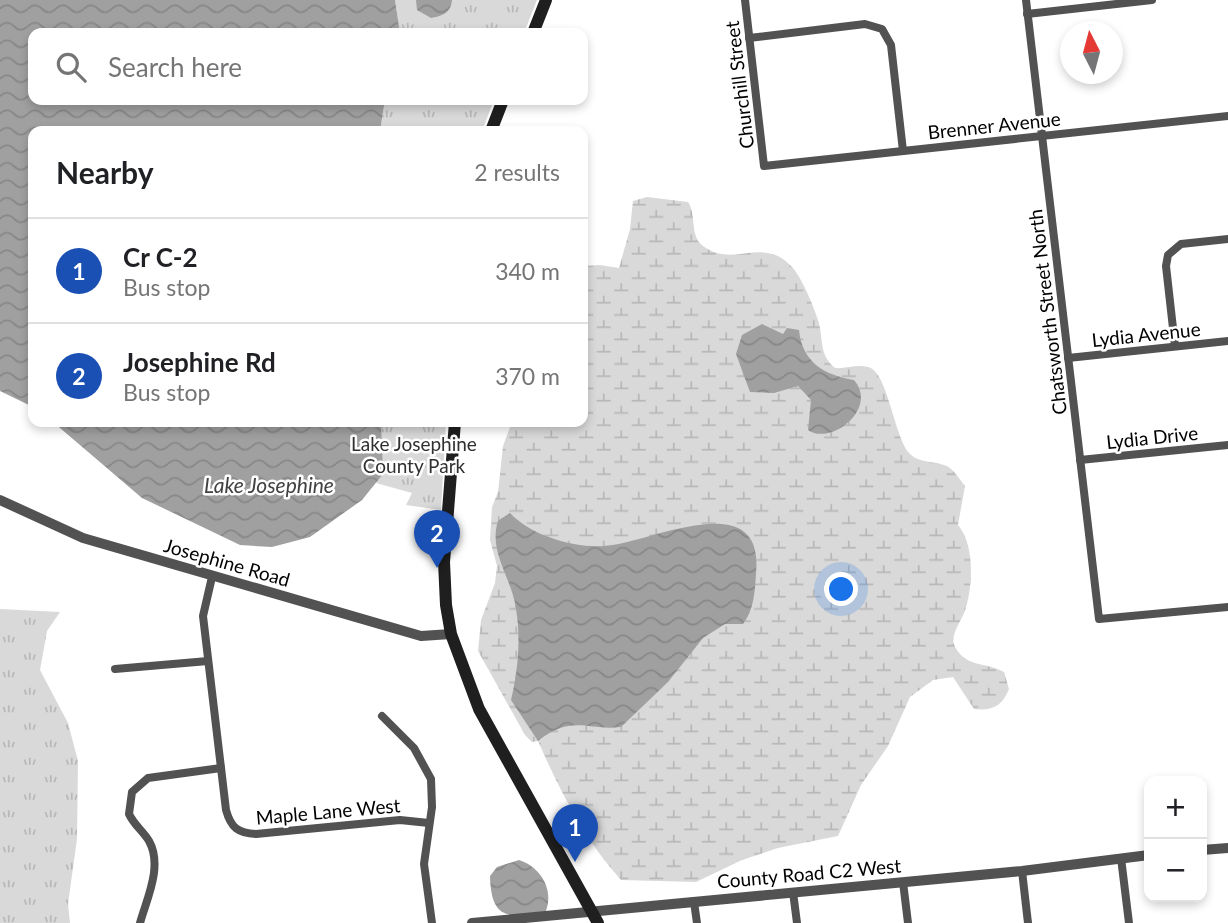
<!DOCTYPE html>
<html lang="en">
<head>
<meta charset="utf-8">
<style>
  body { margin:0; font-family:Lato,sans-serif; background:#f6f6f6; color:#202124 }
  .controls { position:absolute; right:21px; bottom:21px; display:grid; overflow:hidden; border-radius:14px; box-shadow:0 4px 10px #0003 }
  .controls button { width:63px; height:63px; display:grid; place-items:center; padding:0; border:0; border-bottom:2px solid #e0e0e0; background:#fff; color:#202124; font:35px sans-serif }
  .compass { position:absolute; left:1060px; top:21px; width:63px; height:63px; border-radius:50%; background:#fff; box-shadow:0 4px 10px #0003; rotate:354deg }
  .you { position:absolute; left:842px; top:590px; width:24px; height:24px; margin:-18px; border:5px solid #fff; border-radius:50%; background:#1a73e8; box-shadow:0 0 0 10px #1a73e833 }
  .badge { display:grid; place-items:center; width:46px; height:46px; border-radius:50%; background:#0f766e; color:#fff; font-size:23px; font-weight:700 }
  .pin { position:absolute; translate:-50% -58px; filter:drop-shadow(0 2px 4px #0008) }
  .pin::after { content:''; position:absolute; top:37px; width:24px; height:21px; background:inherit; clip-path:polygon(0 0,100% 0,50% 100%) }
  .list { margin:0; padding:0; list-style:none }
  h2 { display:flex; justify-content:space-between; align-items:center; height:91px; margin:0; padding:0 28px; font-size:30px }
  h2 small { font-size:23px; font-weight:400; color:#757577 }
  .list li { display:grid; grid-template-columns:46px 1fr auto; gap:21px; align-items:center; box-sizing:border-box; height:105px; padding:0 28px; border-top:2px solid #e0e0e0 }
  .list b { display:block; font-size:26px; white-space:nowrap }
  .list p { margin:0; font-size:23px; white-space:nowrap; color:#757577 }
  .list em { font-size:23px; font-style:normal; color:#757577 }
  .icon { flex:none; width:38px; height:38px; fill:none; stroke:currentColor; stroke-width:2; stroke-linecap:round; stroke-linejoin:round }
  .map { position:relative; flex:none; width:1228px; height:923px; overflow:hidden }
  .search { position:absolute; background:#fff; box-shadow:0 4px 10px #0003; left:28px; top:28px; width:560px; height:77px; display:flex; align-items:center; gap:18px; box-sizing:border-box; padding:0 24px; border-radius:14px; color:#757577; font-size:26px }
  .panel { position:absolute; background:#fff; box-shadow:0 4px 10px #0003; left:28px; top:126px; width:560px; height:301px; border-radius:14px }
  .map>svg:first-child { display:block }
</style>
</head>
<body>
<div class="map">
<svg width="1228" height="923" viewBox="0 0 1228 923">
  <defs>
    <pattern id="wetland-marsh" width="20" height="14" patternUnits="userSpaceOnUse" patternTransform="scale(1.75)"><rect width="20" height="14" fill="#d9d9d9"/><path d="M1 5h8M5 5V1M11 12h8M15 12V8" fill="none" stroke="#b8b8b8"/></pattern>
    <pattern id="park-tufts" width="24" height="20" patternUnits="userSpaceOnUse" patternTransform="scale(1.75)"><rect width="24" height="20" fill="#d9d9d9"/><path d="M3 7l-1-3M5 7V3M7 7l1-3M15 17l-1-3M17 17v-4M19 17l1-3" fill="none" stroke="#b8b8b8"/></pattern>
    <pattern id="water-waves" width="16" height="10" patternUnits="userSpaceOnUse" patternTransform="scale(1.75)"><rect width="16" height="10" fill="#a0a0a0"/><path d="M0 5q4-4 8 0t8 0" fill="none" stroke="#888"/></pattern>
  </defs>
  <rect width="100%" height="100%" fill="#fff"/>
  <path fill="url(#wetland-marsh)" d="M647 197 688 202C697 215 689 235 703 246 734 269 763 235 792 267 802 278 813 305 818 320 824 338 818 354 835 368 845 369 858 364 868 367 888 371 894 438 910 454 919 463 935 461 947 466 954 470 960 480 965 486L958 525C975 545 973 586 965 611 960 623 954 629 953 642 963 669 985 661 1004 672L1009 689C1002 706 993 711 974 709L953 677 933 680 910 697 888 746 861 785 838 836 778 848 742 860 696 882 621 880C584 839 560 791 538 741L532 742 525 735 478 651 481 620 495 583 497 566 490 540 492 507 498 492 503 446 512 422H583V266L600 265 619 268 630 229 633 201Z"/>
  <g fill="url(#park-tufts)">
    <path d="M395 0H537L524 33H400Z"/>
    <path d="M385 100H494L482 131H380Z"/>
    <path d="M381 422H446L441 510 406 505 412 493 376 483 383 467Z"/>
    <path d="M0 609 60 612 47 631 40 670 68 723 78 761 77 839 68 904 70 923H0Z"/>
  </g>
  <g fill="url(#water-waves)">
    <path d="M0 0H395L400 33H33V100H385L380 131H33V407L0 391Z"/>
    <path d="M416 0H452C451 13 442 16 431 18L417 10Z"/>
    <path d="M762 324 783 334 787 328 799 330C802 362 824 375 854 380 879 409 830 446 808 430L811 400 798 386 774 393 750 392 736 354 742 335Z"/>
    <path d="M53 422H381L383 467 387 469 362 500 310 537 272 547 240 545 142 498Z"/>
    <path d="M510 513C532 536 573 548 604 546 645 545 765 482 756 573 755 591 754 610 743 624H725L703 638 668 682 621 727C586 731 573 714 538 741L511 700C518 671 521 638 516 609 512 578 488 552 498 521Z"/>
    <path d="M519 860C541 867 555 891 545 913 508 918 491 920 490 876L497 867Z"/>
  </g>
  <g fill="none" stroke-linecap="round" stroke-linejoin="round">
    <g stroke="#525252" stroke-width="8">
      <path d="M745 0 764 166 1228 116"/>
      <path d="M1026 0 1099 619 1228 607"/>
      <path d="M1027 14 1152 0"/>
      <path d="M749 38 865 24 882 29 891 45 903 151"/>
      <path d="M1175 346 1166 266 1168 255 1181 244 1228 239"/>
      <path d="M1068 358 1228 341"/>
      <path d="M1080 460 1228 445"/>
      <path d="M212 577 203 616 226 810C231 828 238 833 256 834L400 820 429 823"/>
      <path d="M115 669 208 661"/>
      <path d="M382 716 414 748 431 779 432 807 424 864 432 923"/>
      <path d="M1121 858 1129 923"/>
      <path d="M1022 871 1028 923"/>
      <path d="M903 882 908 923"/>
      <path d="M793 892 797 923"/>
      <path d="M694 902 697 923"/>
      <path d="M140 923C147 898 163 866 149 841 143 831 134 825 129 814L132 792 148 778 221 768"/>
    </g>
    <g stroke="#525252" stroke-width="10">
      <path d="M0 500 83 538 421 636 451 634"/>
      <path d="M1202 850 1228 848"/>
      <path d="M472 923 1022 871 1149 855"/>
    </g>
    <g stroke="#1f1f1f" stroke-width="12">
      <path d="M533 33 546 0"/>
      <path d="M491 131 503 100"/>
      <path d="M455 422 444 562 446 605 451 634 479 709 598 923"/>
    </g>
  </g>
  <g text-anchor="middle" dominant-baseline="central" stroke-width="5" stroke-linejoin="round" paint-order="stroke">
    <g font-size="19" fill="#000" stroke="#fff">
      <text transform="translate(739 85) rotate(-97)">Churchill Street</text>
      <text transform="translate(994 125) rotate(-6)">Brenner Avenue</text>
      <text transform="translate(1047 312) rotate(-97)">Chatsworth Street North</text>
      <text transform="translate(1146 334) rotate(-6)">Lydia Avenue</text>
      <text transform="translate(1152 437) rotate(-6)">Lydia Drive</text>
      <text transform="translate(227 562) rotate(16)">Josephine Road</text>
      <text transform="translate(328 811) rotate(-5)">Maple Lane West</text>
      <text transform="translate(809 873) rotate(-5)">County Road C2 West</text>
    </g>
    <g font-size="19" fill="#303030" stroke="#fff">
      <text x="414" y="443">Lake Josephine<tspan x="414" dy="22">County Park</tspan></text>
    </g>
    <g font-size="21" font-style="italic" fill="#414141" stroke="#fff">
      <text x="269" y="484">Lake Josephine</text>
    </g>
  </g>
</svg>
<div class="controls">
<button>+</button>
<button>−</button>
</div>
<svg class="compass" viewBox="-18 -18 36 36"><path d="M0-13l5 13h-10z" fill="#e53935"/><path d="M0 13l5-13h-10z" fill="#757577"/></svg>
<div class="you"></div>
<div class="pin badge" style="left:575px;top:862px;background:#1a4fb4">1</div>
<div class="pin badge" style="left:437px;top:568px;background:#1a4fb4">2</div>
<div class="search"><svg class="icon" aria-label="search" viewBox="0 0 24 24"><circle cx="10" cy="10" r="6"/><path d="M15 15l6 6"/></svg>Search here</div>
<section class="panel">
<h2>Nearby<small>2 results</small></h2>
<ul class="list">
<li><span class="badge" style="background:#1a4fb4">1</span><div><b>Cr C-2</b><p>Bus stop</p></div><em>340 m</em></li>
<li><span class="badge" style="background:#1a4fb4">2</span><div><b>Josephine Rd</b><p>Bus stop</p></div><em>370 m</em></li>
</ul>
</section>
</div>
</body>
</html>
